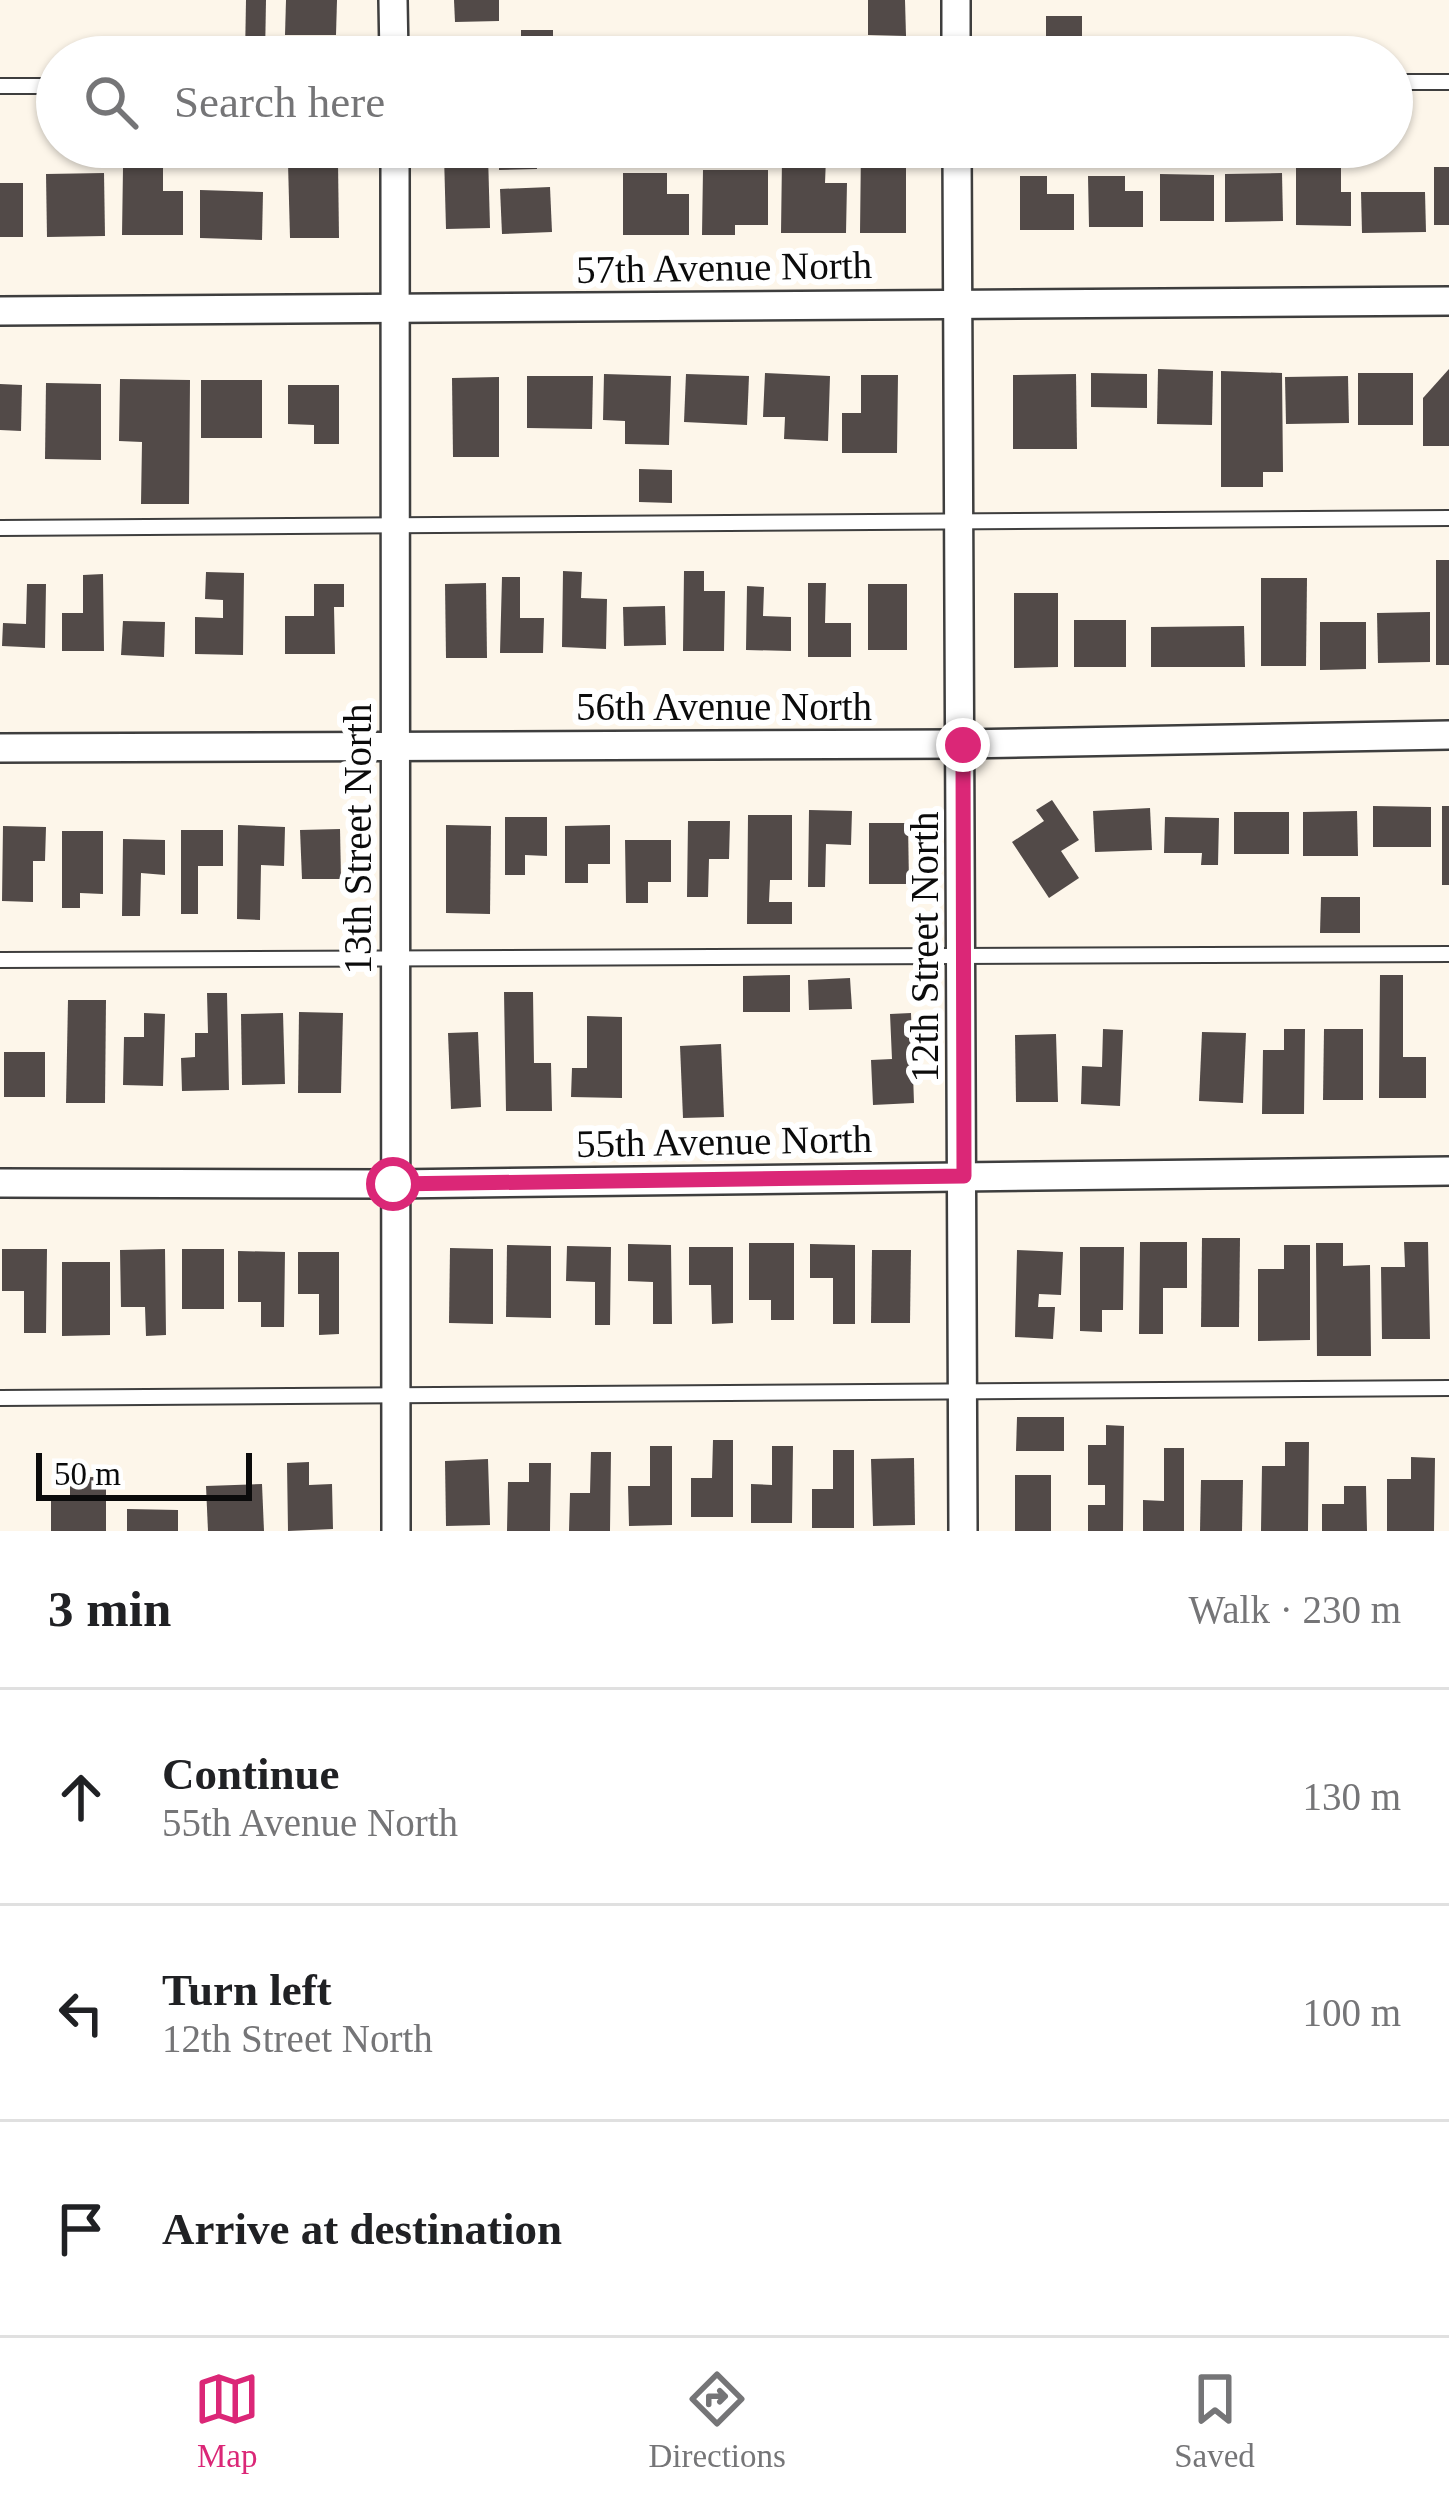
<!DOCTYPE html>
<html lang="en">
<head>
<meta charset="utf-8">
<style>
  body { margin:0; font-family:Georgia,serif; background:#f2f2f2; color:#202124 }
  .scale { position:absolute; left:36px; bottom:30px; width:216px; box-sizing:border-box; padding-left:12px; border:6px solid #0b0b0b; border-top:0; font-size:33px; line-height:42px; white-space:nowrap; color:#0b0b0b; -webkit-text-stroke:9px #fff; paint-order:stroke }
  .stop { position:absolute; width:36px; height:36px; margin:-27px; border:9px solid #db2777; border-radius:50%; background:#fff }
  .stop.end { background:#db2777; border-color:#fff; box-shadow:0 3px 12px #0008 }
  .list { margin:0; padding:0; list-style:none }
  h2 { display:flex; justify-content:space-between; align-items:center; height:156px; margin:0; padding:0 48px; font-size:51px }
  h2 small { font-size:39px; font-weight:400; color:#757577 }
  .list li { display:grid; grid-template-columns:78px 1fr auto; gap:36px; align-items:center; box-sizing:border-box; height:216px; padding:0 48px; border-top:3px solid #e0e0e0 }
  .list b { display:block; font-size:45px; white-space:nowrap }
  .list p { margin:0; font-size:39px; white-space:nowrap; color:#757577 }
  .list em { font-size:39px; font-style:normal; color:#757577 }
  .icon { flex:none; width:66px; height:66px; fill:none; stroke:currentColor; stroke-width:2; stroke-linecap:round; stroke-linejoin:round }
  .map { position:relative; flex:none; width:1449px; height:1531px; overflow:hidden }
  .search { position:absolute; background:#fff; box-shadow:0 3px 9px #0004; left:36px; right:36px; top:36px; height:132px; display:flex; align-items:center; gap:30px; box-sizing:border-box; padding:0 42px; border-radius:66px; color:#757577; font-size:45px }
  .sheet { height:804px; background:#fff }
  nav { display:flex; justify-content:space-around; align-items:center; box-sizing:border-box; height:168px; border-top:3px solid #e0e0e0; background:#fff; font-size:33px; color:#757577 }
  nav a { display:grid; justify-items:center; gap:6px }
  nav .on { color:#db2777 }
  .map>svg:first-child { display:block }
</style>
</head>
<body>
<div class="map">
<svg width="1449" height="1531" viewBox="0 0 1449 1531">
  <rect width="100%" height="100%" fill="#fdf6ea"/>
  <g fill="#524a48">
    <path d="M246 0H266L265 57H245Z"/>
    <path d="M286 0H337L336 35H285Z"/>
    <path d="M454 0H499V21L455 22Z"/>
    <path d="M868 0H905L906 36 868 35Z"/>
    <path d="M1046 16H1082V38L1072 37V57H1046Z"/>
    <rect x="521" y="30" width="32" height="27"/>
    <path d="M499 147H536L537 169 499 170Z"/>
    <path d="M861 147H884L883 166H906V233H860Z"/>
    <path d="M1296 147 1341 149V192H1351V226L1296 225Z"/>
    <path d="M488 154 490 228 446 229 444 155Z"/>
    <path d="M782 158H826L825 183H847L846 233H781Z"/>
    <path d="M338 162 339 238H290L288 163Z"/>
    <rect x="1434" y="167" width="15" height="58"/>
    <path d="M123 168H163V191H183V235H122Z"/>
    <path d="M703 170H768V225H735V235H702Z"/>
    <path d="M104 173 105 236 47 237 46 174Z"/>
    <path d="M623 173H667V194H689V235H623Z"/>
    <path d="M1282 173 1283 221 1225 222V174Z"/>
    <path d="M1160 174 1214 175V221H1160Z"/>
    <path d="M1020 176H1047V194H1074V230H1020Z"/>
    <path d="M1088 176H1125V191H1143V227H1089Z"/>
    <rect x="0" y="183" width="23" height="54"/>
    <path d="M550 187 552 232 502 234 500 189Z"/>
    <path d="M200 190 263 192 262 240 200 238Z"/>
    <path d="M1361 192H1425L1426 232 1362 233Z"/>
    <path d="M1158 369 1213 371 1212 425 1157 424Z"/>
    <path d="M1449 369V446H1423V398Z"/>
    <path d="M1221 371 1282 373 1283 472H1263V487H1221Z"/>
    <path d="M765 373 830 376 828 441 784 439 785 417H763Z"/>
    <path d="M1091 373 1147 374V408L1091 407Z"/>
    <rect x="1358" y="373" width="55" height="52"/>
    <path d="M604 374 671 376 669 445 625 444V421L603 420Z"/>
    <path d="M686 374 749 376 747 425 684 422Z"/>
    <path d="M1076 374 1077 449H1013V375Z"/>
    <path d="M861 375H898L897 453H842V413H861Z"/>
    <path d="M527 376H593L592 429 527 428Z"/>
    <path d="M1348 376 1349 423 1286 424 1285 377Z"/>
    <path d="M499 377V457H453L452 378Z"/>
    <path d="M120 379 190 380 189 504H141L142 442 119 441Z"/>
    <rect x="201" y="380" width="61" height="58"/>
    <path d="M46 383 101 384V460L45 459Z"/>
    <path d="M0 384 22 385 21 431 0 430Z"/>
    <path d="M288 385H339V444H314V425L288 424Z"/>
    <path d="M639 469 672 470V503L639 502Z"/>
    <rect x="1436" y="560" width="13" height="105"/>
    <path d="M563 571 582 572 581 598 607 599 606 649 562 647Z"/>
    <path d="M684 571H704V591H725L724 651H683Z"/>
    <path d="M206 572 244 573 243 655 195 654V617L223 618V600L205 599Z"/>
    <path d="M103 574 104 651H62V613H83V575Z"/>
    <path d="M502 577H520V618H544L543 653H500Z"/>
    <path d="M1261 578H1307L1306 666H1261Z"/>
    <path d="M486 583 487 658H446L445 584Z"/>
    <path d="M808 583H826L825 623H851V657H808Z"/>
    <path d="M27 584H46L45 648 2 646 3 623 26 624Z"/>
    <path d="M314 584H344V607H334L335 654H285V616H314Z"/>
    <rect x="868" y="584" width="39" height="66"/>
    <path d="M747 586 764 587 763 616 791 617V651L746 650Z"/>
    <path d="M1014 593H1058V667L1014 668Z"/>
    <path d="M665 606 666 645 624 646 623 607Z"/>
    <path d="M1430 612V662L1378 663 1377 613Z"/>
    <rect x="1074" y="620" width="52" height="47"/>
    <path d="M123 621 165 622 164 657 121 655Z"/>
    <path d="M1320 622H1366V669L1320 670Z"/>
    <path d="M1244 626 1245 667H1151V627Z"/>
    <path d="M1052 800 1079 840 1061 851 1079 878 1049 898 1012 842 1044 821 1036 810Z"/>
    <path d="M1373 806 1431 807V847H1373Z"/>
    <rect x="1442" y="806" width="7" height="79"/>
    <path d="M1150 808 1152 850 1095 852 1093 811Z"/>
    <path d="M809 810 852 811 851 845 826 844 825 887H808Z"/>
    <path d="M1357 811 1358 856H1303V812Z"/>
    <rect x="1234" y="812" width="55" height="42"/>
    <path d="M748 815H792V880H770L769 902H792V924H747Z"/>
    <path d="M505 817H547V856L525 855V875H505Z"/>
    <path d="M1165 817 1219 818 1218 865H1201L1202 853H1164Z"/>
    <path d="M688 821H730L729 859H709L708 897H687Z"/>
    <path d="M869 823H908L909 884H869Z"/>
    <path d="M238 825 285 827 284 866 261 865 260 920 237 919Z"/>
    <path d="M446 825 491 826 490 914 446 913Z"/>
    <path d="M610 825V864H588V883H565V826Z"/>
    <path d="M3 826 46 827 45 861H33V902L2 901Z"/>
    <path d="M340 829 341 879H302L300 830Z"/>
    <path d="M181 830H223V866H198V914H181Z"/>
    <path d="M62 831H103V894L80 893V908H62Z"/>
    <path d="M123 839 165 840V875L141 873 140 916H122Z"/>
    <path d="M625 840H671V882H648V903H626Z"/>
    <path d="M1321 897H1360V933H1320Z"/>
    <path d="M790 975V1012H743V976Z"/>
    <path d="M1380 975H1403V1057H1426V1098H1379Z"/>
    <path d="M850 978 852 1009 809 1010 808 980Z"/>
    <path d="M504 992H533L534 1063H551L552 1111H506Z"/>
    <path d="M207 993H227L229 1090 182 1091 181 1058 195 1057V1033H208Z"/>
    <path d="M68 1000H106L105 1103H66Z"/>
    <path d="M299 1012 343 1013 341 1093H298Z"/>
    <path d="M144 1013 165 1014 163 1086 123 1085 124 1037H144Z"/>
    <path d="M283 1013 285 1084 242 1085 241 1014Z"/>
    <path d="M911 1013 914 1103 873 1105 871 1060 892 1059 890 1014Z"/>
    <path d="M587 1016 622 1017V1098L571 1097 572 1068H587Z"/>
    <path d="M1103 1029 1123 1030 1120 1106 1081 1104 1082 1066 1102 1067Z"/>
    <path d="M1284 1029H1305L1304 1114H1262L1263 1050H1284Z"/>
    <path d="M1324 1029H1363V1100H1323Z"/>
    <path d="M478 1032 481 1107 451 1109 448 1033Z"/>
    <path d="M1202 1032 1246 1033 1243 1103 1199 1101Z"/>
    <path d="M1056 1034 1058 1102H1016L1015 1035Z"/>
    <path d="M721 1044 724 1117 683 1118 680 1046Z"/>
    <rect x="4" y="1052" width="41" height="45"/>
    <path d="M1202 1238H1240L1239 1327H1201Z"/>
    <path d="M1140 1242H1187V1288H1163V1334H1139Z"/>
    <path d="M1404 1242H1428L1430 1339H1382L1381 1267H1405Z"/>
    <path d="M749 1243H794V1320H771V1300H749Z"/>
    <path d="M1316 1243H1343V1266L1370 1265 1371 1356H1317Z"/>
    <path d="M628 1244 671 1245 672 1324H653V1282L628 1281Z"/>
    <path d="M810 1244 855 1245V1324H833V1278H810Z"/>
    <path d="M507 1245 551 1246V1318L506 1317Z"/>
    <path d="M1284 1245H1310V1340L1258 1341V1269H1284Z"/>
    <path d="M567 1246 611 1247 610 1325H595V1282L566 1281Z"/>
    <path d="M689 1247H733V1323L712 1324 711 1285H689Z"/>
    <path d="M1080 1247H1124L1123 1310H1102V1332L1080 1331Z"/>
    <path d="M450 1248 493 1249V1324L449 1323Z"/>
    <path d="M2 1249H47L46 1333H24V1291H2Z"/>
    <path d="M165 1249 166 1335 146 1336 145 1307H121L120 1250Z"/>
    <rect x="182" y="1249" width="42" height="60"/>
    <path d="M872 1250H911L910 1323H871Z"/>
    <path d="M1017 1250 1063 1252 1061 1295 1039 1294 1038 1307H1055L1053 1339 1015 1337Z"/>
    <path d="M238 1251 285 1252 284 1327H261V1302H238Z"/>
    <path d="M298 1252H339V1334L319 1335V1294H298Z"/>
    <path d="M62 1262H110V1335L62 1336Z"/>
    <path d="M1017 1417H1064V1451H1016Z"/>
    <path d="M1106 1425 1124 1426 1123 1531H1088V1505H1105V1485H1088V1445H1106Z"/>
    <path d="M713 1440H733V1517H691V1478H712Z"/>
    <path d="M1285 1442H1309L1308 1531H1261L1262 1466H1285Z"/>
    <path d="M650 1446H672V1525L629 1526 628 1486H650Z"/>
    <path d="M772 1446H793L792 1523H751V1484L772 1485Z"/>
    <path d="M1164 1448H1184V1531H1143V1500L1164 1501Z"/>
    <path d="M833 1450H854V1528H812V1489H833Z"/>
    <path d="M591 1452H611L610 1531H569L570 1493H590Z"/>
    <path d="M1411 1457 1435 1458 1434 1531H1387V1479H1411Z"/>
    <path d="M914 1458 915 1525 873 1526 871 1459Z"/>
    <path d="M488 1459 490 1525 446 1526 445 1461Z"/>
    <path d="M309 1462V1485L332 1484 333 1529 288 1531 287 1463Z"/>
    <path d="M529 1463H551L550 1531H507L508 1482H529Z"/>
    <rect x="1015" y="1475" width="36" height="56"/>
    <path d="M70 1477H106V1531H51V1498H70Z"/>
    <path d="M1201 1480H1243L1242 1531H1200Z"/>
    <path d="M262 1484 264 1531H208L206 1486Z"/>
    <path d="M1344 1486H1366L1367 1531H1322V1504H1344Z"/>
    <path d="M127 1509 178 1510V1531H127Z"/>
  </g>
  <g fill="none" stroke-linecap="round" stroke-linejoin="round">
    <g stroke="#3e3e3e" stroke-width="18">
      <g id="lane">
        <path d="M1392 82H1449"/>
        <path d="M0 86H57"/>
        <path d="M0 528 1449 518"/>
        <path d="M0 960 1449 954"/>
        <path d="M0 1398 1449 1388"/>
      </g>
    </g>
    <g stroke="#3e3e3e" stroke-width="32">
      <g id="street">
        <path d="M393 0 394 57"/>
        <path d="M956 0V57"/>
        <path d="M395 147 396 1531"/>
        <path d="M957 147 963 1531"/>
        <path d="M0 311 1449 301"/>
        <path d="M0 748 963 744 1449 735"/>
        <path d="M0 1183 393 1184 1449 1171"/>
      </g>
    </g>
    <use href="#lane" stroke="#fff" stroke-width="14"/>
    <use href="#street" stroke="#fff" stroke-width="27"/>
  </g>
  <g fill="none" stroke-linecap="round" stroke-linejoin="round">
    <path stroke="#db2777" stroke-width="15" d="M393 1184 964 1176 963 745"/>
  </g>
  <g text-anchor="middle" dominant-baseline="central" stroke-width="12" stroke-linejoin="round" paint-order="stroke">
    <g font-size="39" fill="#0b0b0b" stroke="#fff">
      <text transform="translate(724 267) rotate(-1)">57th Avenue North</text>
      <text x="724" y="706">56th Avenue North</text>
      <text transform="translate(357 839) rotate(-90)">13th Street North</text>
      <text transform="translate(924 947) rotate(-90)">12th Street North</text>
      <text transform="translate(724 1141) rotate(-1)">55th Avenue North</text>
    </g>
  </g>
</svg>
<div class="scale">50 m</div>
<div class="stop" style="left:393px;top:1184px"></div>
<div class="stop end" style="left:963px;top:745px"></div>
<div class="search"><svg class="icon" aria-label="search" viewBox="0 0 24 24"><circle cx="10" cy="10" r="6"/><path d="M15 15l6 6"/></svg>Search here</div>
</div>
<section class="sheet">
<h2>3 min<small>Walk · 230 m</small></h2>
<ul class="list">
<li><svg class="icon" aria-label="ahead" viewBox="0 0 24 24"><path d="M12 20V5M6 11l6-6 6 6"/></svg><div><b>Continue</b><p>55th Avenue North</p></div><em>130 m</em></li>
<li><svg class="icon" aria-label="left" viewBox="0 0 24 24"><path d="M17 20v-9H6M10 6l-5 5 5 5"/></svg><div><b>Turn left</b><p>12th Street North</p></div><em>100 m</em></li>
<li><svg class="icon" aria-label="arrive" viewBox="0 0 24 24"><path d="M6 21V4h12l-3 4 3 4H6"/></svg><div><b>Arrive at destination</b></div></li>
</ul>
</section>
<nav>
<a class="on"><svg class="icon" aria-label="map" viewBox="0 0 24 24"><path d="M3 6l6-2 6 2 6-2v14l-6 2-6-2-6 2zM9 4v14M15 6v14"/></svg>Map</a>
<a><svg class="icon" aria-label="directions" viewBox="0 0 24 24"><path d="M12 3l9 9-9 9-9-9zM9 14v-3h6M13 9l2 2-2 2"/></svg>Directions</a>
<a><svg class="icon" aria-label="saved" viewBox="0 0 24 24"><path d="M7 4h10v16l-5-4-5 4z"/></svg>Saved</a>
</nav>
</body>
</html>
